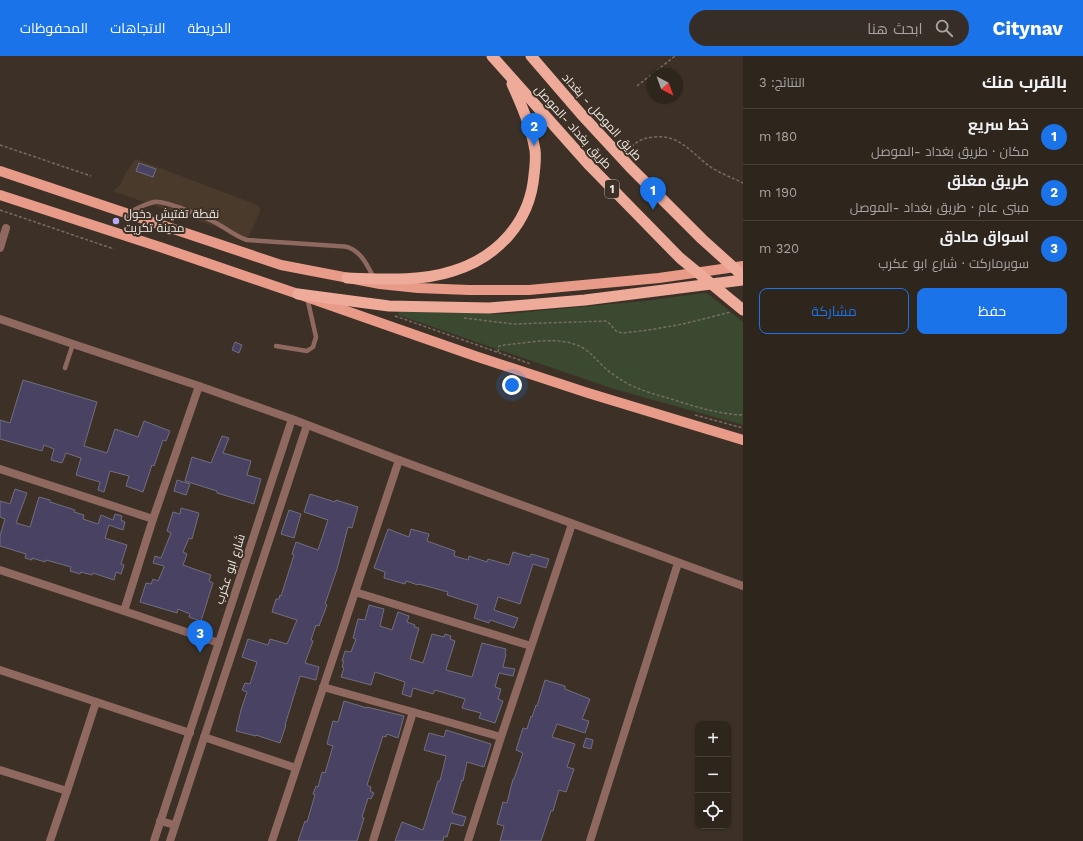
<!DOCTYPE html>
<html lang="ar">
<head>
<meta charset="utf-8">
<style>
  body { margin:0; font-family:"Work Sans",Cairo,sans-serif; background:#362d26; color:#f1f3f6; direction:rtl }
  .controls { position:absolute; right:12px; bottom:12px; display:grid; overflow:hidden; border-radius:8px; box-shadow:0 1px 3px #0004 }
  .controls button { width:36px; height:36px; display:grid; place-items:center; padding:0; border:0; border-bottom:1px solid #49423b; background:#2e251d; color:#f1f3f6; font:20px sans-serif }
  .compass { position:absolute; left:647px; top:12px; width:36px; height:36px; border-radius:50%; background:#2e251d; box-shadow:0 1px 3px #0004; rotate:139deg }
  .you { position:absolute; left:512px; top:329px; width:14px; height:14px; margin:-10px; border:3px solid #fff; border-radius:50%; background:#1a73e8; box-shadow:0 0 0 6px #1a73e833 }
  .badge { display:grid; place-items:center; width:26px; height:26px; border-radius:50%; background:#1a73e8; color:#fff; font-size:13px; font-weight:700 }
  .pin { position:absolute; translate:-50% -33px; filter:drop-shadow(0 1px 2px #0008) }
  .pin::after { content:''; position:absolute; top:21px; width:14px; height:12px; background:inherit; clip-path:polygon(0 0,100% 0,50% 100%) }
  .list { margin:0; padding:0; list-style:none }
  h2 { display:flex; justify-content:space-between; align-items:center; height:52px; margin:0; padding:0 16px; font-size:17px }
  h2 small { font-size:13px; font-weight:400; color:#a7a5a4 }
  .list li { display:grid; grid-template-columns:26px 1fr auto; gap:12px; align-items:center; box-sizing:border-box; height:56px; padding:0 16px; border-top:1px solid #49423b }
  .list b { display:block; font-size:15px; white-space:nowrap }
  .list p { margin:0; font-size:13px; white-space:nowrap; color:#a7a5a4 }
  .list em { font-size:13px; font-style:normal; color:#a7a5a4 }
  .actions { display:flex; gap:8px; padding:12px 16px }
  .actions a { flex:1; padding:9px 0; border:1px solid #1a73e8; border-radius:8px; text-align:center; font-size:14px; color:#1a73e8 }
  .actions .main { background:#1a73e8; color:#fff }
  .icon { flex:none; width:22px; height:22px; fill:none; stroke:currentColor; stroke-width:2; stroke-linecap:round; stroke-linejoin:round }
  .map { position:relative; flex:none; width:743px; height:785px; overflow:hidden; direction:ltr }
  header { display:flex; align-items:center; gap:24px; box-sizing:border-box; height:56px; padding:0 20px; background:#1a73e8; color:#fff }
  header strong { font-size:19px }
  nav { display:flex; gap:22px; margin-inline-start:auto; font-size:14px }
  .search { width:280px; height:36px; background:#362d26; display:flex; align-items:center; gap:10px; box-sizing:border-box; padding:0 14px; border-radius:22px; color:#a7a5a4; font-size:15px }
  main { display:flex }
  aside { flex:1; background:#2e251d }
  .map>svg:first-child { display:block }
</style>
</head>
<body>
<header>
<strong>Citynav</strong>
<div class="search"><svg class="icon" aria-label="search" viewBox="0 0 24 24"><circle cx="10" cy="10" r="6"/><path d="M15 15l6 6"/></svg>ابحث هنا</div>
<nav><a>الخريطة</a><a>الاتجاهات</a><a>المحفوظات</a></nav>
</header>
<main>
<aside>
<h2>بالقرب منك<small>النتائج: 3</small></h2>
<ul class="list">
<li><span class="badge">1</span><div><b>خط سريع</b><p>مكان · طريق بغداد -الموصل</p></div><em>180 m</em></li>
<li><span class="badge">2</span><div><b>طريق مغلق</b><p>مبنى عام · طريق بغداد -الموصل</p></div><em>190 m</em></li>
<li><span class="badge">3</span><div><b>اسواق صادق</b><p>سوبرماركت · شارع ابو عكرب</p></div><em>320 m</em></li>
</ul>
<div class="actions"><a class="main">حفظ</a><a>مشاركة</a></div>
</aside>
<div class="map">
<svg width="743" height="785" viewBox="0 0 743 785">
  <rect width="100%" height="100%" fill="#3d3127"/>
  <path fill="#4a3a2b" d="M136 103 257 149 261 153 248 182 113 135 121 128 126 116Z"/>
  <path fill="#3a4930" d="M703 237 708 238 743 266V369L614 333 494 292 398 259 399 254 428 256 506 258 645 245Z"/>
  <g fill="#4a4263" stroke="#706e7d">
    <path d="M139 107 156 113 153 121 136 115Z"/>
    <path d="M235 286 242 289 239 297 232 294Z"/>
    <path d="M23 324 97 346 84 390 107 397 115 373 138 381 144 365 170 375 166 385 163 384 154 410 152 409 143 436 126 430 129 420 110 415 104 436 98 434 100 426 76 419 81 402 66 397 62 407 51 404 54 393 44 389 42 395 0 383V364L10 367Z"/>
    <path d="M222 380 229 382 223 397 251 405 247 419 261 423 254 448 217 437V435L185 425 192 401 211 407Z"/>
    <path d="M177 424 190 428 186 439 174 435Z"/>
    <path d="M15 433 27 437 16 467 30 471 39 441 50 444V446L75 454 74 456 84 459 83 463 98 468 101 459 113 464 115 458 122 460 121 464 125 466 123 474 109 469 105 482 127 489 121 508 124 509 121 518 116 516 114 524 93 517 92 519 81 516 80 518 70 515 71 511 46 504 45 506 32 502V504L25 502 26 498 0 490V480L5 463 0 461V445L10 448Z"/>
    <path d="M310 438 335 446 336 444 358 451 352 472 348 471 337 513 325 548 327 549 319 570 316 569 311 584 313 585 305 607 319 611 316 624 300 620 285 669H286L280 687 256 679V680L236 675 241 654 247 636 242 634 245 627 250 628 257 606 242 601 248 583 268 589 270 583 287 588 297 564 272 556 276 543H279L280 539 281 540 294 499 292 498 296 486 318 494 328 464 304 456Z"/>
    <path d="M181 452 199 457 192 483 189 482 183 496 187 498 183 509 211 519 209 525 213 527 201 565 189 561 190 558 178 553 177 557 140 546 146 527 151 528 153 523 158 525 164 511V510L153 507 155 500 161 502 171 477 167 475 173 456 180 458Z"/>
    <path d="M289 454 301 458 294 482 281 478Z"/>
    <path d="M388 473 409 481 411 473 429 478 427 485 455 495 454 500 468 504 469 500 487 506 488 503 509 509 513 496 530 501 531 498 549 503 546 512 533 508 520 548 498 541 494 554 518 562 514 572 490 564 489 567 474 562 478 549 447 539 448 536 419 528 418 529 406 525 405 528 384 522 385 516 374 512Z"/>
    <path d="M369 549 384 553 380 570 392 574 398 556 409 560 407 566 415 569 414 571 419 572 410 603 423 607 432 578 444 581 445 578 451 580 450 583 455 585 446 614 472 621 482 587 506 593 505 597 506 598 503 611 515 613 513 620 499 617 495 631 501 633 498 643 503 645 495 667 479 662 481 657 462 652 465 643 435 634 433 638 413 632 411 641 402 638 405 626 375 616 371 629 341 621 344 612 342 611 344 605H342L345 595 351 596 356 583 353 582 358 563 365 564Z"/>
    <path d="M545 624 565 630V633L590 643 582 663 589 665 585 677 557 668 552 681 575 688 567 711 574 713 566 736 559 734 553 755H551L541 785H500L504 770 497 768 503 746 507 747 513 723H514L523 697 516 694 523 672 527 673 531 660 532 661 536 649 537 650Z"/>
    <path d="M344 645 367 652V651L404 660 398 682 387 678 386 681 383 680 367 729 371 731 370 735 374 737 371 743 368 742 362 761 364 762 357 785H298L305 765 307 766 315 739 313 738 316 730 318 731 322 716 325 717 333 690 327 688 330 676 333 665 338 666Z"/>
    <path d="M446 674 491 688 484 711 467 706 463 725 462 724 452 757 466 761 463 770 451 767 447 781 444 780 443 785H395L402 766 423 774 438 725H440L446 700 424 694 429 677 444 681Z"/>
    <path d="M586 682 593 684 591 693 583 691Z"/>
  </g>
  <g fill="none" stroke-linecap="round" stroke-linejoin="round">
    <g stroke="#766c63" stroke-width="1.5" stroke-dasharray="3 2" stroke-linecap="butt">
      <path d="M637 30 675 0"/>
      <path d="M0 89 91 120"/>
      <path d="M628 94C637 85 642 82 655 81 680 78 693 99 712 112 722 118 733 122 743 127"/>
      <path d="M0 154 114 193"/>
      <path d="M395 260 531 308"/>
      <path d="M464 262 513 268 607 265 617 276 623 277 649 274 683 268 731 256"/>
      <path d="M498 296 499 290 504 289C527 287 552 281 574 288 588 292 595 303 605 312 610 317 617 321 623 325 636 333 653 338 668 342 693 350 717 358 743 359"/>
      <path d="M695 359 743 372"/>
    </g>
    <g stroke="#8f695f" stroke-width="4.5">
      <path d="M128 157C136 153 145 148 154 146 165 144 207 162 218 168 227 173 236 181 247 184L337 190C341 190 346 190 350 192 362 197 368 211 374 222"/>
      <path d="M276 290 307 295 313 291 316 281 307 241"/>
      <path d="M65 312 73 288"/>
    </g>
    <g stroke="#8f695f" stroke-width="8">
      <path d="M0 192 6 172"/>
      <path d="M0 413 153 463"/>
      <path d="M0 514 124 555 219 587"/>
      <path d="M355 536 531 590"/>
      <path d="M124 555 153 463 199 330"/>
      <path d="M0 614 190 677"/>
      <path d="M323 631 413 656 501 681"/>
      <path d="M204 681 296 712"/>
      <path d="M0 714 67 735"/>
      <path d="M50 785 67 735 96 646"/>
      <path d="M272 785 399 404"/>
      <path d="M373 785 413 656"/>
      <path d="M468 785 501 681 572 468"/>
      <path d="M590 785 678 507"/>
    </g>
    <g stroke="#8f695f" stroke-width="8">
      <path d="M0 263 73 288 199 330 292 363 399 404 743 530"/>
      <path d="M160 765 175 769"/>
      <path d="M154 785 292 363"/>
      <path d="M170 785 307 369"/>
    </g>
    <g stroke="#e89b88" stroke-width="10">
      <path d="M0 115 281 209 380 228 418 232 469 234H529L659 222 743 210"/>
      <path d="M0 139 160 191 298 238 475 300 588 337 743 384"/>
    </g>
    <g stroke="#eeab9a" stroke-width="11">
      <path d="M492 0 590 110 680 202 743 254"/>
      <path d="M531 0 581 58 630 111 702 183 743 220"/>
      <path d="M347 222C382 223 419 226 453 215 498 201 530 166 534 119 535 111 536 102 535 94 531 71 522 50 512 28"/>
      <path d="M298 238 389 250 489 252 585 244 743 224"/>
    </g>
  </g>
  <circle fill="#b8abf7" stroke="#3d3127" stroke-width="1.5" cx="116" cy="165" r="4"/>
  <g text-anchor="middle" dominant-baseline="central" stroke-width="4" stroke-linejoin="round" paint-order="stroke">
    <rect fill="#3d3127" stroke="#b9b0a9" stroke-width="1" x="605" y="124" width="14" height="18" rx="3"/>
    <g font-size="11" font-weight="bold" fill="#eee7e1">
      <text x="612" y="133">1</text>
    </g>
    <g font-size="12" fill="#eee7e1" stroke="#3d3127">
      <text transform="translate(602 61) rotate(48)">طريق الموصل - بغداد</text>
      <text transform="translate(573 71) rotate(48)">طريق بغداد -الموصل</text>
      <text transform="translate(230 513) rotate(-72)">شارع ابو عكرب</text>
    </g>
    <g font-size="12" fill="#eee7e1" stroke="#3d3127" text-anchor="start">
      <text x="124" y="158">نقطة تفتيش دخول<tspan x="124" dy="14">مدينة تكريت</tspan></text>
    </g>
  </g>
</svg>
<div class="controls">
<button>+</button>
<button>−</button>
<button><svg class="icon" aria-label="locate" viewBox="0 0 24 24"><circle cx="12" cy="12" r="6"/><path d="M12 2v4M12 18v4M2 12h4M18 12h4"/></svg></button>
</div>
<svg class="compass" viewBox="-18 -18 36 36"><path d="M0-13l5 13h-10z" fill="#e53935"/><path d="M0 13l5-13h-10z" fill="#a7a5a4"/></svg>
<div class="you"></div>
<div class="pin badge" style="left:653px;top:154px">1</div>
<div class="pin badge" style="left:534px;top:90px">2</div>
<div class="pin badge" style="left:200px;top:597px">3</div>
</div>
</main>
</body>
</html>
